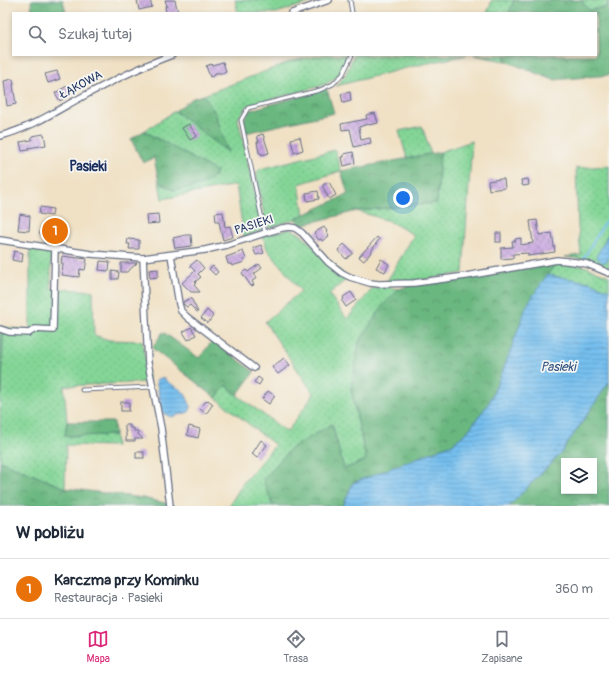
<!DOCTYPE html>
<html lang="pl">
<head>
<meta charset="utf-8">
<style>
  body { margin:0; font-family:Pangolin,sans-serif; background:#f2f2f3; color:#1f2937 }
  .controls { position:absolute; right:12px; bottom:12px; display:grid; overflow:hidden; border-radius:0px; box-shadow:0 2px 6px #0003 }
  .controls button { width:36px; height:36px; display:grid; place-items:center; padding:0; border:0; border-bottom:1px solid #e0e1e3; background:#fff; color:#1f2937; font:20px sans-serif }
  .you { position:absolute; left:403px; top:198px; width:14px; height:14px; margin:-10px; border:3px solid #fff; border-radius:50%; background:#1a73e8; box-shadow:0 0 0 6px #1a73e833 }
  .badge { display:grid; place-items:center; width:26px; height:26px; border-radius:50%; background:#db2777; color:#fff; font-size:13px; font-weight:700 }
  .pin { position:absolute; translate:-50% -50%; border:2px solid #fff; box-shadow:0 1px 4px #0006 }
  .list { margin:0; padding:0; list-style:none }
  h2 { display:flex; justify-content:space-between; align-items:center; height:52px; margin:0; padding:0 16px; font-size:17px }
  h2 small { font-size:13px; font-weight:400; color:#747a83 }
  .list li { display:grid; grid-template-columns:26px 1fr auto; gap:12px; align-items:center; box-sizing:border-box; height:60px; padding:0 16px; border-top:1px solid #e0e1e3 }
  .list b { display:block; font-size:15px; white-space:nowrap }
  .list p { margin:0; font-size:13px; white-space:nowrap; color:#747a83 }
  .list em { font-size:13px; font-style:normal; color:#747a83 }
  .icon { flex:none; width:22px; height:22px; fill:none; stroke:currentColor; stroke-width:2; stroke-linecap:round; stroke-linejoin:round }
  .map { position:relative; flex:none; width:609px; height:506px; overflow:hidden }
  .search { position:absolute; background:#fff; box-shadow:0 2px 6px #0003; left:12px; right:12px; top:12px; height:44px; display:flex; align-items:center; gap:10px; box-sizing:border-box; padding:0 14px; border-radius:0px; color:#747a83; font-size:15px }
  .sheet { height:112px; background:#fff }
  nav { display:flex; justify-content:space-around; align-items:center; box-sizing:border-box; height:56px; border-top:1px solid #e0e1e3; background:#fff; font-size:11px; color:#747a83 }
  nav a { display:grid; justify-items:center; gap:2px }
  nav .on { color:#db2777 }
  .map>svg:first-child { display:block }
</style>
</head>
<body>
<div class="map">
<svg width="609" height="506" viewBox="0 0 609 506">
  <defs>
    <pattern id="grass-dots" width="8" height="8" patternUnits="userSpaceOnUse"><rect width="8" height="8" fill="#84d697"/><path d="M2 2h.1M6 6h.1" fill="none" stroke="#71b885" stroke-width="1.8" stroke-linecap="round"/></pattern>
    <pattern id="forest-crowns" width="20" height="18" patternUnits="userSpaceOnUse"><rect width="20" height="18" fill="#6bb780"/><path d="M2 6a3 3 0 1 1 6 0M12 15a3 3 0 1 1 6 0" fill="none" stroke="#57956c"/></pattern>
    <pattern id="water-rules" width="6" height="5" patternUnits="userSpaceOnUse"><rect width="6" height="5" fill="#76bfef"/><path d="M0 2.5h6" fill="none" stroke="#609cc5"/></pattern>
    <pattern id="building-cross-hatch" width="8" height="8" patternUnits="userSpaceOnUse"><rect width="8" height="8" fill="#c7a4df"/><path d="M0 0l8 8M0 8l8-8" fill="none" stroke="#a186b8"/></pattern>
  </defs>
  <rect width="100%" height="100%" fill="#f6f6f2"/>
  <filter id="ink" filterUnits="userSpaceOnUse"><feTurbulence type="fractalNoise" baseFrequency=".025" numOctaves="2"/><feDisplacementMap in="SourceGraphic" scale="8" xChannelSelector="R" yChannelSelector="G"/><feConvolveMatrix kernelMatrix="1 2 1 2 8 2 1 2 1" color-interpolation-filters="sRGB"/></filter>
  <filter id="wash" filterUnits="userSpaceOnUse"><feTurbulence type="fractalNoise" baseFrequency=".012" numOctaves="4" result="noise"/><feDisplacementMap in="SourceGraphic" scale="16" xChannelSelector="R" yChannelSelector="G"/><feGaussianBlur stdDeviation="0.9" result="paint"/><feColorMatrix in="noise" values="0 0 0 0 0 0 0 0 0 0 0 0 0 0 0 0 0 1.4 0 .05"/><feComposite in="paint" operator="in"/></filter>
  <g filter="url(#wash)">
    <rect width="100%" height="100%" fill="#f0e1c5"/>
    <g fill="url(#grass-dots)" stroke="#50827a">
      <path d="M235 0H309V3L276 13H238Z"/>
      <path d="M492 0H514L509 13H487Z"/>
      <path d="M581 0H607L609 7 588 10Z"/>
      <path d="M324 55H348L344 66 337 77 324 85 247 106 238 119 263 230 244 237 236 185 162 199 159 182 173 190 169 145 144 131 175 111 227 151 216 115 204 95 292 61Z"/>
      <path d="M354 55H467L414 66 336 86 345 76Z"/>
      <path d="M474 55H506L505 61Z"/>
      <path d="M422 126 431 154 407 158 399 131Z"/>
      <path d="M472 141 463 273 414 281 386 283 414 235 389 221 357 211 437 203 440 152Z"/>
      <path d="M335 150 341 171 299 184 304 215 295 219 269 228 266 225 256 174 260 169Z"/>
      <path d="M609 166V233L605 239 603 263 609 259V270L582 259 565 257 581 255 578 227 576 168Z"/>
      <path d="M290 229 299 233 348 278 329 294 347 319 373 288 384 287 399 289 383 305 351 389 366 460 344 469 332 424 264 480 273 506H229L243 483 275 445 216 398 226 385 237 395 287 432 314 394 265 322 301 291 267 249 263 236Z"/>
      <path d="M30 248 51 250V288L93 291 94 335 109 340 142 341 149 382 64 386 67 422 65 436 115 435 116 446 66 445 65 488 0 461V394H2L3 327 30 330Z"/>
      <path d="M556 264 584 266 609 276V290L589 282 547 275Z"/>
    </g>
    <g fill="url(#forest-crowns)" stroke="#43736f" fill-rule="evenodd">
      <path d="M33 0H63L66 13H32L31 1Z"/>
      <path d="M514 0H581L589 10 608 7 607 0H609V75L554 80 505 61 506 55H596V13H509Z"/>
      <path d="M327 89 334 113 245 133 243 121 250 110Z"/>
      <path d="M204 95 216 115 228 152 175 111 193 98Z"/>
      <path d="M144 131 216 171 214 178 199 186 173 190 159 182 154 158 143 163 131 139Z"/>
      <path d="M440 152 437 203 357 211 301 225 295 219 348 194 341 171Z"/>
      <path d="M556 264 547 275 504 368 489 403 468 431 453 444 353 483 343 506H273L263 480 290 449 332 424 344 469 366 460 351 389 359 342 383 305 399 289 408 286Z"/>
      <path d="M0 326 3 327 2 395 0 394Z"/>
      <path d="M163 332 199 358 213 340 254 372 237 395 226 385 216 398 152 348Z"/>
      <path d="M609 382V506H509L561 453ZM564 461H594V491H564Z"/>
      <path d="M67 422H114L115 435 65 436Z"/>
      <path d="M0 461 65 488 143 498 173 505V506H0Z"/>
    </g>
    <g fill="url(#water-rules)" stroke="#4877a6">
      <path d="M609 233V259L603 263 596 257Z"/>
      <path d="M547 275 589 282 609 290V382L561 453 509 506H343L353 483 453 444 468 431 489 403 504 368 527 305Z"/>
      <path d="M161 378 165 379C170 386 180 387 185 394 187 397 189 403 191 407L189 412 171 417 163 413 156 380Z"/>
    </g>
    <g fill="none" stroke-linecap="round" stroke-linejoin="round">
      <path stroke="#76bfef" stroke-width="2" d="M584 258 609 215"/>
    </g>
    <g id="blocks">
      <g fill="url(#building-cross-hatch)">
        <path d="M137 0H150L152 7 139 10Z"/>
        <path d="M165 0H175L178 13H166L165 6H167Z"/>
        <path d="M223 62 226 72 222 73H215V75L210 77 206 66 211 64 212 65Z"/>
        <path d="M57 71 60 79 48 83 45 74Z"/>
        <path d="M13 79 14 85H13L16 104 7 106 4 81Z"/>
        <path d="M67 86 72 94 60 101 55 93Z"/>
        <path d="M350 92 351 101 343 103 341 94Z"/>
        <path d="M375 113 378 123 369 125 368 124 359 127 361 140 370 138 371 143 354 147 350 129 342 130 341 124 367 119 366 115Z"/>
        <path d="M189 124 197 136 190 140 182 128Z"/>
        <path d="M44 134 46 145 28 148 29 150 22 151 20 142 32 140V136Z"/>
        <path d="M263 134 269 153 262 155 261 153H259L257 142H259L257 136Z"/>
        <path d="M300 137 303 150 294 153 291 139Z"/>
        <path d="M353 152 355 163 344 166 342 157H344V154Z"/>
        <path d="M500 179H504L505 188 489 190 488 181Z"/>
        <path d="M528 179 529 185 523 186V185H522L521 180Z"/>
        <path d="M329 182 336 195 329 199 323 187V185Z"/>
        <path d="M318 191 319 199 307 201 306 193Z"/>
        <path d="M40 207 53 209 52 216 39 214Z"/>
        <path d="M223 212 225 227 230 226 233 237 223 240 219 222H216L215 213Z"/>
        <path d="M20 214 30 216 29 231 18 230Z"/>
        <path d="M158 214 159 223 147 224 146 215Z"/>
        <path d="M537 220 539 235 552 233 555 252 528 256V253L513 254V258L501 259V248L513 247 512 241H516L515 239 521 238V245L533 243 530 221Z"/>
        <path d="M41 227 53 229 52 235 40 234Z"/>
        <path d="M324 227 327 231 326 232 329 236 322 241 321 239 319 240 314 233Z"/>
        <rect x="496" y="233" width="5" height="9"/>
        <path d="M186 235H191L192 246 175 248 173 238Z"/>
        <path d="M377 237 379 239 369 255 364 261 359 257Z"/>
        <path d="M128 239 139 240V249H129L130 244H127Z"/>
        <path d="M344 244 353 253 346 259 338 250Z"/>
        <path d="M261 245 264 253 256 255 253 248Z"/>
        <path d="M14 251 23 253 22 262 12 260Z"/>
        <path d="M243 251 246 259 243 260 244 262 232 266 231 264H228L226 257Z"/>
        <path d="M62 256 87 259 85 270 80 269 79 277 62 275 63 264 61 263Z"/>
        <path d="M381 259 389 264 385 272 376 268Z"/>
        <path d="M197 260 204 268 198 274 201 277 195 282 196 283 194 285 200 292H191L182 283 195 271 190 266Z"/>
        <path d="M100 261 110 262 109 271 99 270Z"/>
        <path d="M121 263H137L127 272H121Z"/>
        <path d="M259 264 262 268 254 274 257 278 252 281 254 285 251 286 242 273 246 270 248 272Z"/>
        <path d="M213 266 218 272 215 275 209 269Z"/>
        <path d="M158 269V277L150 278 149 270Z"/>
        <path d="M112 271 119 272 118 279H112Z"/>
        <path d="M351 292 356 300 346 307 342 301 344 299 343 297Z"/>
        <path d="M191 298 198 312H197L190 305 187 307 183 304V302Z"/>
        <path d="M207 310 213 316 208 323 201 318Z"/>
        <path d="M191 327 196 335 188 340 183 332Z"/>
        <path d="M284 358 290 365 278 374 272 367Z"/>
        <path d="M258 377 262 380 259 385 254 382Z"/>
        <path d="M268 391 275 396 269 404 262 399Z"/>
        <path d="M208 400 213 404 206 414 200 409 205 402H206Z"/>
        <rect x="121" y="402" width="8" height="9"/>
        <path d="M125 425H130V428H134V431H138V434L143 439H135V441H126V431H125Z"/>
        <path d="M189 426 200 429 198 438 187 435Z"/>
        <path d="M261 440 267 445 257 458 252 454Z"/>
        <rect x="136" y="452" width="8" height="6"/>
      </g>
    </g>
  </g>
  <g filter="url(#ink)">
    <use href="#blocks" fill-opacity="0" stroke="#666d82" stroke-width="1"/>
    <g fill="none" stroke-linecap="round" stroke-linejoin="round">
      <g stroke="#666d82" stroke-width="5">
        <g id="lane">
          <path d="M350 0 352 13"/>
          <path d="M265 233 241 120 248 108 320 90 333 84 343 74 352 55"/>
          <path d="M82 390 152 387"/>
        </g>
      </g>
      <g stroke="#666d82" stroke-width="8">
        <g id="street">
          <path d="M292 13 329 0"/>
          <path d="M0 136C28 129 53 113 78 99 108 83 139 67 172 55"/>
          <path d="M0 240 91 254 143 258 205 250 227 245 265 233 282 228 289 227 295 228 302 233 328 262 342 273 350 277 370 283 379 284 414 283 466 276 557 260 576 262 587 264 609 273"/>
          <path d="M171 255 179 304 181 311 187 317 254 368"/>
          <path d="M143 258 148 363 161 428 170 506"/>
          <path d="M0 329 9 332 29 333 35 329 53 330 55 248"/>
        </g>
      </g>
      <use href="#lane" stroke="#fff" stroke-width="3"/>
      <use href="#street" stroke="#fff" stroke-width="5.5"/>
    </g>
  </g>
  <g text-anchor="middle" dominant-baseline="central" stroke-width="3.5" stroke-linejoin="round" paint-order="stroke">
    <g font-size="12" fill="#1b2f5e" stroke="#f6f6f2">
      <text transform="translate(81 85) rotate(-28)">ŁĄKOWA</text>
      <text transform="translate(254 225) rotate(-18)">PASIEKI</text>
    </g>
    <g font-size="13" font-style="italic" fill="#325382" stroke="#f6f6f2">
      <text x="558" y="367">Pasieki</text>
    </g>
    <g font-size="14" font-weight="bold" fill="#1b2f5e" stroke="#f6f6f2">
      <text x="88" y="166">Pasieki</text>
    </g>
  </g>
</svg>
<div class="controls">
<button><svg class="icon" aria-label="layers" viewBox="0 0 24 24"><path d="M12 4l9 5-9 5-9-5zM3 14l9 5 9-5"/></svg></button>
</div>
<div class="you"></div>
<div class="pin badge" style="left:55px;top:231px;background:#e8710a">1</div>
<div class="search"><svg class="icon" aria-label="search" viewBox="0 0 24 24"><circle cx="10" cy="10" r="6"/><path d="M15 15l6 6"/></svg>Szukaj tutaj</div>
</div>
<section class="sheet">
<h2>W pobliżu<small></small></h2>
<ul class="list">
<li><span class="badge" style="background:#e8710a">1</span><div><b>Karczma przy Kominku</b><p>Restauracja · Pasieki</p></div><em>360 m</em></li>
</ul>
</section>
<nav>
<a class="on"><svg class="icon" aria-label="map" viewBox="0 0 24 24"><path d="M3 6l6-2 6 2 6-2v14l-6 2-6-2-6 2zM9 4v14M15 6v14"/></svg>Mapa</a>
<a><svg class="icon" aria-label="directions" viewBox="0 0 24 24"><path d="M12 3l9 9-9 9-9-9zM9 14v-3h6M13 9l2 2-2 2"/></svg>Trasa</a>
<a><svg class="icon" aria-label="saved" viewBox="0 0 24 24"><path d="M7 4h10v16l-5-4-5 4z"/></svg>Zapisane</a>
</nav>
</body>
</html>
